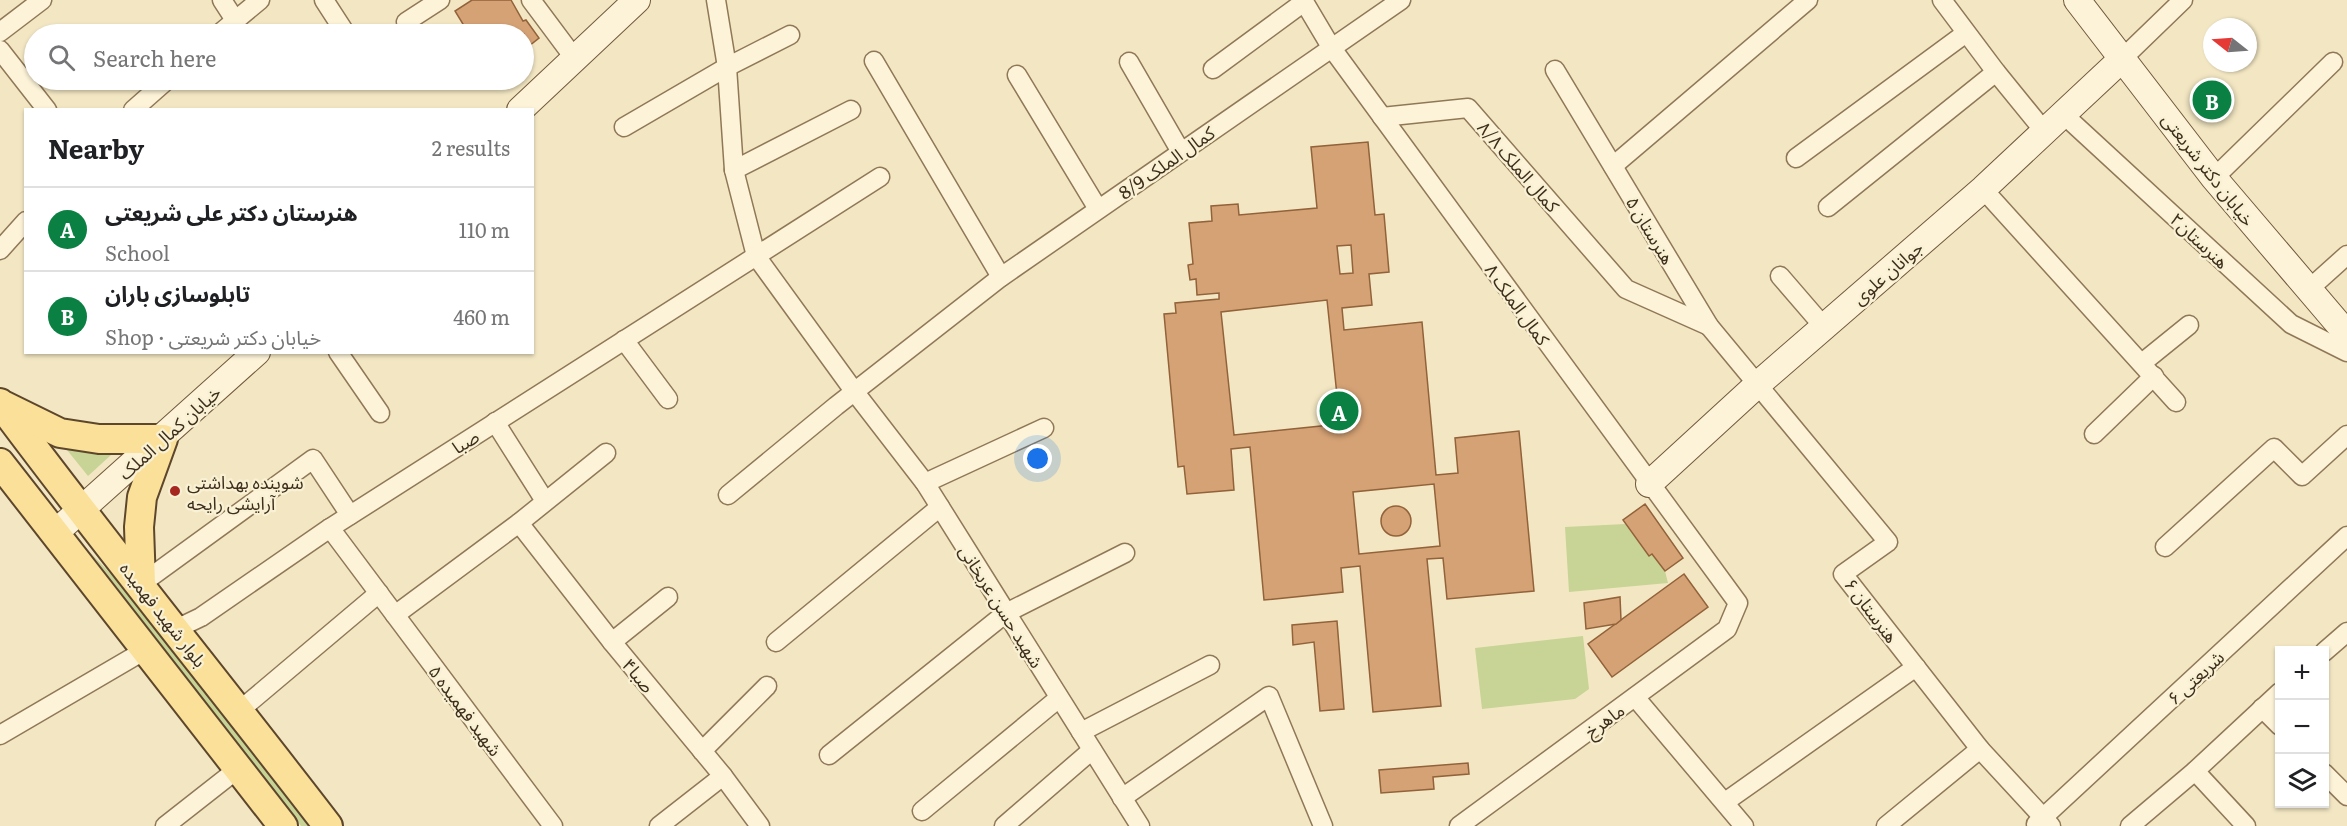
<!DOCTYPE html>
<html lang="en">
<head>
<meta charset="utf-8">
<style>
  body { margin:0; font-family:Literata,"Noto Sans Arabic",serif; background:#f2f2f2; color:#202124 }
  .controls { position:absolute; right:18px; bottom:18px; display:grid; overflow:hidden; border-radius:0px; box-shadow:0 2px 4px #0004 }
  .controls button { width:54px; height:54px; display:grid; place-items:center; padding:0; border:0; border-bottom:2px solid #e0e0e0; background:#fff; color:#202124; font:30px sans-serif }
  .compass { position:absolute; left:2203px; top:18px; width:54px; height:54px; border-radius:50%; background:#fff; box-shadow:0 2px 4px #0004; rotate:287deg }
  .you { position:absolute; left:1038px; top:459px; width:21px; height:21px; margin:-15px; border:4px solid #fff; border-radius:50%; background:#1a73e8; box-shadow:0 0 0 9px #1a73e833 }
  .badge { display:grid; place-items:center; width:39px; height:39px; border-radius:50%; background:#0b8043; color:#fff; font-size:20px; font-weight:700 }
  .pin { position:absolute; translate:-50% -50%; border:3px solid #fff; box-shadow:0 2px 6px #0006 }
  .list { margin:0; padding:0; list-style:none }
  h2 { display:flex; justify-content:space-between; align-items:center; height:78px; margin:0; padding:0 24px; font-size:26px }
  h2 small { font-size:20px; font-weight:400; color:#757577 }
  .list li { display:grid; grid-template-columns:39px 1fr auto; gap:18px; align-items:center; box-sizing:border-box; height:84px; padding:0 24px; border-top:2px solid #e0e0e0 }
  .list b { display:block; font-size:22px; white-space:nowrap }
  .list p { margin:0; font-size:20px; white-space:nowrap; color:#757577 }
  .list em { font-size:20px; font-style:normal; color:#757577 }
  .icon { flex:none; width:33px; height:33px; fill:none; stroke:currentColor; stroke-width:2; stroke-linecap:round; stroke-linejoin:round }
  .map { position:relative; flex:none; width:2347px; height:826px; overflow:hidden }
  .search { position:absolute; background:#fff; box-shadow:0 2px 4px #0004; left:24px; top:24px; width:510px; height:66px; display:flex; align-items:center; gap:15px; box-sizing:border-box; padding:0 21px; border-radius:33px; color:#757577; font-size:22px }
  .panel { position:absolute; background:#fff; box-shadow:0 2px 4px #0004; left:24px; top:108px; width:510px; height:246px; border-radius:0px }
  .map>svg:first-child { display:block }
</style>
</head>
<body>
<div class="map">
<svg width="2347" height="826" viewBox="0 0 2347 826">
  <rect width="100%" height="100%" fill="#f3e7c3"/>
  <g fill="#c8d396">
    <path d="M59 440 123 444 88 476Z"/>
    <path d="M1625 524 1649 556 1652 554 1665 571 1668 583 1569 592 1565 527Z"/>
    <path d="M90 552 135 600 313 826H301Z"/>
    <path d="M1583 636 1589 689 1575 699 1482 709 1475 648Z"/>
  </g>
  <g fill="#d5a275" stroke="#92623a" stroke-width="1.5" fill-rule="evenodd">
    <path d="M472 0H511L523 21 526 20 539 38 524 50V34H469L455 11Z"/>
    <path d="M1368 142 1375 215 1384 214 1389 272 1369 274 1372 305 1342 308 1344 330 1422 322 1436 475 1458 473 1455 438 1519 431 1534 591 1447 599 1443 558 1427 559 1441 706 1373 712 1360 566 1341 568 1343 592 1264 600 1250 447 1231 449 1234 490 1187 494 1184 466 1178 467 1164 314 1176 313 1175 303 1219 299V293L1197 295 1196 279 1190 280 1188 265 1193 264 1189 223 1212 221 1211 206 1238 204 1239 215 1317 208 1311 147ZM1351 245 1353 273 1340 274 1337 246ZM1327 300 1340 424 1234 435 1221 312ZM1434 484 1440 546 1359 554 1353 492Z"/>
    <path d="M1645 504 1683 558 1665 571 1652 554 1649 556 1623 520Z"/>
    <circle cx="1396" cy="521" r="15"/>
    <path d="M1684 574 1708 607 1612 677 1588 644Z"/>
    <path d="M1620 597 1621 620 1616 624 1586 629 1584 603Z"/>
    <path d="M1337 621 1344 709 1320 711 1314 642 1293 645 1292 625Z"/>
    <path d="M1468 763 1469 774 1433 777 1434 789 1381 793 1379 770Z"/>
  </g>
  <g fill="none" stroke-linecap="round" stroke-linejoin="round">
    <g stroke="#907857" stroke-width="21">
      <g id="street">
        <path d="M222 0 235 20"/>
        <path d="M324 0 346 34"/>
        <path d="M531 0 575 59"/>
        <path d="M716 0 727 67 734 170 756 256 854 391 925 483 1140 826"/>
        <path d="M1303 0 1331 47 1738 603 1727 629 1459 826"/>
        <path d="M1942 0 1996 72 2044 131"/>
        <path d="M406 22 440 0"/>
        <path d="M0 32 42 0"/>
        <path d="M219 34 260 0"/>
        <path d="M0 50 47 110"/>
        <path d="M2123 58 2183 0"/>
        <path d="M874 61 1001 277"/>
        <path d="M1129 62 1181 152"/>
        <path d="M1213 69 1304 2"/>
        <path d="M1555 70 1709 326 1888 542 1843 574 1980 749 2051 826"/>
        <path d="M1017 75 1098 209"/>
        <path d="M133 110 167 80"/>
        <path d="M2063 114 2291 324 2347 352"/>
        <path d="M1382 117 1468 108 1626 289 1709 326"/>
        <path d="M624 127 727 67 790 35"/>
        <path d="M1796 158 1966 33"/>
        <path d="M1613 166 1808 0"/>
        <path d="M734 170 851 110"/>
        <path d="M2214 178 2333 62"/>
        <path d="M1983 189 2176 402"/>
        <path d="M1828 207 1996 72"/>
        <path d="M0 250 26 221"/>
        <path d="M1780 276 1824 327"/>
        <path d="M2308 290 2347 255"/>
        <path d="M624 340 668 399"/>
        <path d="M338 352 380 413"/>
        <path d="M2142 363 2189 325"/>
        <path d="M495 422 545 501"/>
        <path d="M2094 434 2154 376"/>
        <path d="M925 483 1044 428"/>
        <path d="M728 495 836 406 1001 277 1401 0"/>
        <path d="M519 523 612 642 723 776 760 826"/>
        <path d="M330 528 553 826"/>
        <path d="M2165 547 2274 448 2302 476 2347 435"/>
        <path d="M141 584 313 459 350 515"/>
        <path d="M395 615 519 523 606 453"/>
        <path d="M176 629 201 617 330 528 880 177"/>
        <path d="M612 642 668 597"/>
        <path d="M776 642 940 507"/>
        <path d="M2324 652 2347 632"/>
        <path d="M1635 697 1744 826"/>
        <path d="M2262 708 2280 726"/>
        <path d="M239 711 379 593"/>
        <path d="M1081 732 1210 665"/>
        <path d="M0 735 147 649"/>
        <path d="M702 751 767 686"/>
        <path d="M829 755 1006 613 1125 553"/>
        <path d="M2195 771 2246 826"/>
        <path d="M2324 773 2347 796"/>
        <path d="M1122 798 1269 696 1323 826"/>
        <path d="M1725 802 1916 667"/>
        <path d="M922 811 1059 698"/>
        <path d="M2036 824 2347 536"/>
        <path d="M165 826 239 768"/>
        <path d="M659 826 723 776"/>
        <path d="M1004 826 1092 750"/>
        <path d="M1886 826 1980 749"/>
        <path d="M2130 826 2195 771 2280 692"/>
      </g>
    </g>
    <g stroke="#72593b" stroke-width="28">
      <g id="secondary">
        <path d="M2077 0 2214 178 2347 334"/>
        <path d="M520 110 637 0"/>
        <path d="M1649 484 1757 385 1983 189 2123 58"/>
        <path d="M56 532 257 352"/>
      </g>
    </g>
    <g stroke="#5d462c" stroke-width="32">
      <g id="primary">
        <path d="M0 403C106 546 219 684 328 826"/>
        <path d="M5 406 60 433 99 439H163L142 497 139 527 141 584"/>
        <path d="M0 463 283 826"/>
      </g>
    </g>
    <use href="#street" stroke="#fcf3d8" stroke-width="18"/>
    <use href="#secondary" stroke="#fcf3d8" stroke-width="26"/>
    <use href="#primary" stroke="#fae098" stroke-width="28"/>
  </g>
  <circle fill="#a62720" stroke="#f9f1d4" stroke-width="2" cx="175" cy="491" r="6"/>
  <g text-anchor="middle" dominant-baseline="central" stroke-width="4.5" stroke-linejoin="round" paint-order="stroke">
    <g font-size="18" fill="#3e2f1d" stroke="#f9f1d4">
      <text transform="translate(1166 162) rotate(-35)">کمال الملک 8/9</text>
      <text transform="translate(1519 166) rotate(49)">کمال الملک ۸/۸</text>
      <text transform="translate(2209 169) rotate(52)">خیابان دکتر شریعتی</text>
      <text transform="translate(1651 230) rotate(59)">هنرستان ۵</text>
      <text transform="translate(2200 240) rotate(43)">هنرستان۲</text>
      <text transform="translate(1887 272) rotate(-41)">جوانان علوی</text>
      <text transform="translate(1518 304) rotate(54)">کمال الملک ۸</text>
      <text transform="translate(169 432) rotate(-42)">خیابان کمال الملک</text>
      <text transform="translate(465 441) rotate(-32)">صبا</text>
      <text transform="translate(1002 606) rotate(58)">شهید حسن عربخانی</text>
      <text transform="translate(1872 610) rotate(53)">هنرستان ۶</text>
      <text transform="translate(164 614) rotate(52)">بلوار شهید فهمیده</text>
      <text transform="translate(639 675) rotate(50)">صبا۴</text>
      <text transform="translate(2195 677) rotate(-43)">شریعتی ۶</text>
      <text transform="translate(466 710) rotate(53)">شهید فهمیده ۵</text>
      <text transform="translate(1604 720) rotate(-36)">ماهرخ</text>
    </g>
    <g font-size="18" fill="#3e2f1d" stroke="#f9f1d4" text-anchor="start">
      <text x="187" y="481">شوینده بهداشتی<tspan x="187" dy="21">آرایشی رایحه</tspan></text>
    </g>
  </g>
</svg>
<div class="controls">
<button>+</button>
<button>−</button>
<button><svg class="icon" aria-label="layers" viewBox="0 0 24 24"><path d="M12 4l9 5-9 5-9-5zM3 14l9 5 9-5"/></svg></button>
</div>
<svg class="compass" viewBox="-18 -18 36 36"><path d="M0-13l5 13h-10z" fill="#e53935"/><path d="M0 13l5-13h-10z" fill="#757577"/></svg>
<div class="you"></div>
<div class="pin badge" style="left:1339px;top:411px">A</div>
<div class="pin badge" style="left:2212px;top:100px">B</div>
<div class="search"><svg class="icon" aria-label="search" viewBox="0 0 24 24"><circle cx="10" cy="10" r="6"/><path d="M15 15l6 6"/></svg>Search here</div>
<section class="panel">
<h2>Nearby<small>2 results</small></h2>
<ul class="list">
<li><span class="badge">A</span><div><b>هنرستان دکتر علی شریعتی</b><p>School</p></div><em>110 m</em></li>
<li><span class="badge">B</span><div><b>تابلوسازی باران</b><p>Shop · خیابان دکتر شریعتی</p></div><em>460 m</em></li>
</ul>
</section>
</div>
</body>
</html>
